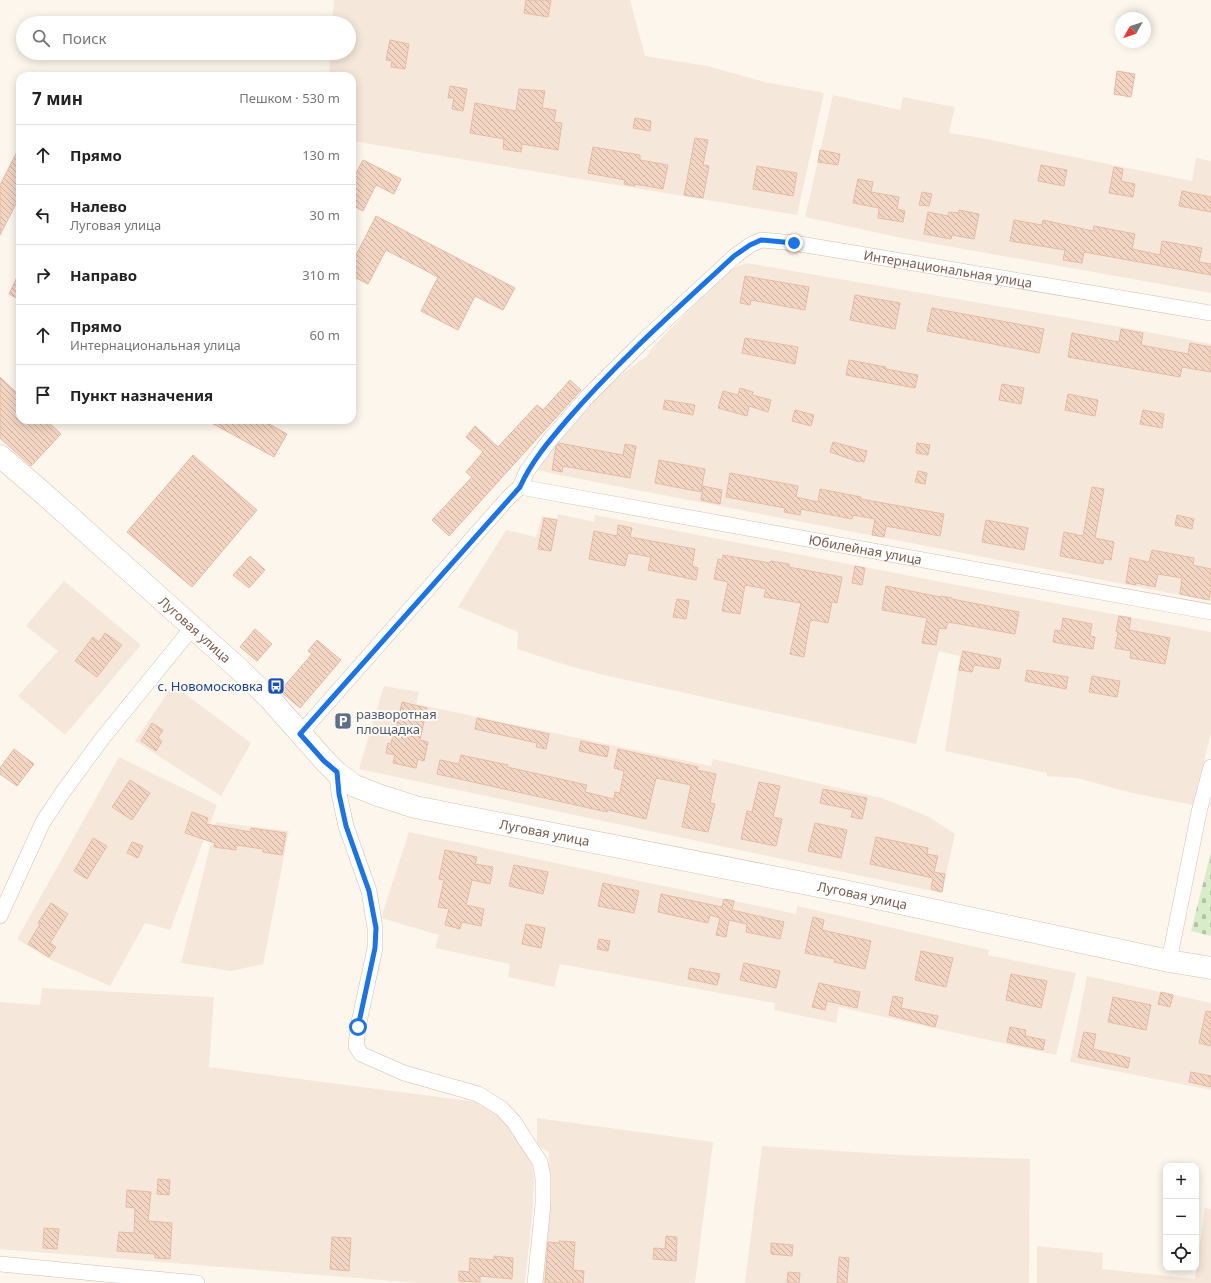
<!DOCTYPE html>
<html lang="ru">
<head>
<meta charset="utf-8">
<style>
  body { margin:0; font-family:"Noto Sans",sans-serif; background:#f2f2f2; color:#222 }
  .controls { position:absolute; right:12px; bottom:12px; display:grid; overflow:hidden; border-radius:8px; box-shadow:0 2px 10px #0003 }
  .controls button { width:36px; height:36px; display:grid; place-items:center; padding:0; border:0; border-bottom:1px solid #e0e0e0; background:#fff; color:#222; font:20px sans-serif }
  .compass { position:absolute; left:1115px; top:12px; width:36px; height:36px; border-radius:50%; background:#fff; box-shadow:0 2px 10px #0003; rotate:230deg }
  .stop { position:absolute; width:12px; height:12px; margin:-9px; border:3px solid #1a73e8; border-radius:50%; background:#fff }
  .stop.end { background:#1a73e8; border-color:#fff; box-shadow:0 1px 4px #0008 }
  .list { margin:0; padding:0; list-style:none }
  h2 { display:flex; justify-content:space-between; align-items:center; height:52px; margin:0; padding:0 16px; font-size:17px }
  h2 small { font-size:13px; font-weight:400; color:#767676 }
  .list li { display:grid; grid-template-columns:26px 1fr auto; gap:12px; align-items:center; box-sizing:border-box; height:60px; padding:0 16px; border-top:1px solid #e0e0e0 }
  .list b { display:block; font-size:15px; white-space:nowrap }
  .list p { margin:0; font-size:13px; white-space:nowrap; color:#767676 }
  .list em { font-size:13px; font-style:normal; color:#767676 }
  .icon { flex:none; width:22px; height:22px; fill:none; stroke:currentColor; stroke-width:2; stroke-linecap:round; stroke-linejoin:round }
  .map { position:relative; flex:none; width:1211px; height:1283px; overflow:hidden }
  .search { position:absolute; background:#fff; box-shadow:0 2px 10px #0003; left:16px; top:16px; width:340px; height:44px; display:flex; align-items:center; gap:10px; box-sizing:border-box; padding:0 14px; border-radius:22px; color:#767676; font-size:15px }
  .panel { position:absolute; background:#fff; box-shadow:0 2px 10px #0003; left:16px; top:72px; width:340px; height:352px; border-radius:12px }
  .map>svg:first-child { display:block }
</style>
</head>
<body>
<div class="map">
<svg width="1211" height="1283" viewBox="0 0 1211 1283">
  <defs>
    <pattern id="cemetery-stones" width="16" height="16" patternUnits="userSpaceOnUse"><rect width="16" height="16" fill="#d8ecc9"/><path d="M2 7V4a2 2 0 0 1 4 0v3zM10 15v-3a2 2 0 0 1 4 0v3z" fill="#b4c2a5"/></pattern>
    <pattern id="building-back-hatch" width="6" height="6" patternUnits="userSpaceOnUse"><rect width="6" height="6" fill="#f3d5c3"/><path d="M-1 5l2 2M0 0l6 6M5-1l2 2" fill="none" stroke="#cab0a1"/></pattern>
  </defs>
  <rect width="100%" height="100%" fill="#fdf6ec"/>
  <g fill="#f5e8da">
    <path d="M334 0H630L645 56 707 66 765 82 824 93 797 215 352 141V76H329L331 53H349V23H332Z"/>
    <path d="M833 95 900 110 903 97 955 107 949 133 976 137 1192 181 1196 158 1211 161V293L902 238 805 217Z"/>
    <path d="M746 263 1121 327 1211 344V601L549 473 534 468 596 394 648 355 652 348 727 271Z"/>
    <path d="M558 514 594 522 595 515 957 585 1211 632V733L1193 805 1132 793 1077 778 1047 776V773L945 751 960 656 939 651 916 744 604 675 569 666 517 649 518 632 458 607 506 530 536 537 542 516 557 519Z"/>
    <path d="M64 581 141 645 65 735 18 696 58 651 26 626Z"/>
    <path d="M173 685 251 743 221 796 135 741Z"/>
    <path d="M384 686 419 692 416 704 711 766 713 759 882 798 929 817 955 834 942 893 359 769Z"/>
    <path d="M119 757 217 805 170 930 145 923 110 986 51 960 17 939Z"/>
    <path d="M216 822 289 831 263 964 231 971 181 963Z"/>
    <path d="M409 832 796 914 797 906 989 950 988 955 1076 973 1056 1055 839 1007 836 1023 774 1010 775 1003 560 964 554 987 508 977 510 964 435 948 439 935 381 918Z"/>
    <path d="M1087 976 1211 1003V1090L1070 1062Z"/>
    <path d="M42 988 214 997 209 1067 477 1102 502 1118 531 1158 534 1179 533 1206 525 1283H418L0 1249V1002L40 1005Z"/>
    <path d="M537 1118 713 1142 695 1283H543L549 1186V1152L537 1145Z"/>
    <path d="M762 1146 901 1155 1030 1159 1029 1283H745Z"/>
    <path d="M1205 1208 1211 1209V1283H1037V1246L1103 1253 1102 1269 1195 1279Z"/>
  </g>
  <path fill="url(#cemetery-stones)" d="M1211 852V936L1191 931Z"/>
  <g fill="url(#building-back-hatch)" stroke="#e6bba3">
    <path d="M526 0H551L548 17 524 13Z"/>
    <path d="M390 40 409 44 405 69 391 67 392 61 386 60Z"/>
    <path d="M1117 71 1135 74 1131 97 1114 94Z"/>
    <path d="M450 86 467 89 463 111 452 109 454 98H448Z"/>
    <path d="M519 89 545 91 542 108 556 110 554 122 562 123 558 150 522 144 521 152 503 149 504 139 470 133 475 103 516 111Z"/>
    <path d="M635 118 651 121 650 131 633 128Z"/>
    <path d="M695 138 708 140 703 165 709 166 703 198 684 195Z"/>
    <path d="M20 146V196L0 235V185Z"/>
    <path d="M593 147 640 155V160L668 165 663 189 635 184V186L624 184 625 180 588 173Z"/>
    <path d="M820 150 840 154 838 165 818 162Z"/>
    <path d="M363 160 401 179 394 194 376 185 363 211 352 205V181Z"/>
    <path d="M1041 165 1067 170 1064 186 1038 181Z"/>
    <path d="M757 166 797 173 793 196 753 189Z"/>
    <path d="M1114 167 1123 169 1121 181 1135 184 1133 197 1109 193Z"/>
    <path d="M858 179 873 182 871 192 899 197 897 209 905 211 903 222 878 218 879 208 853 203Z"/>
    <path d="M1182 191 1211 197V212L1179 206Z"/>
    <path d="M922 192 932 194 929 206 919 205Z"/>
    <path d="M959 210 979 214 974 239 952 235 951 239 924 234 928 212 948 216 949 212 959 213Z"/>
    <path d="M376 216 515 288 503 310 475 296 458 330 421 311 438 277 386 250 368 284 352 276V263Z"/>
    <path d="M1014 220 1042 225 1043 220 1093 231 1094 226 1135 234 1132 249 1160 255 1162 241 1202 248 1199 262 1211 264V275L1084 252 1082 263 1063 260 1065 250 1010 241Z"/>
    <path d="M20 271V300L9 294Z"/>
    <path d="M745 276 809 287 805 310 751 300 750 305 740 303Z"/>
    <path d="M855 295 900 303 895 329 850 320Z"/>
    <path d="M932 308 1044 329 1039 353 927 331Z"/>
    <path d="M1121 329 1143 333 1141 345 1188 354 1190 343 1211 347V372L1182 367 1180 377 1068 357 1072 333 1119 342Z"/>
    <path d="M745 338 798 347 795 364 742 353Z"/>
    <path d="M849 360 886 367V369L918 375 915 388 846 375Z"/>
    <path d="M0 377 20 396V420H46L61 434 31 466 0 438Z"/>
    <path d="M570 380 581 390 449 536 432 520 472 477 466 472 483 452 466 437 475 426 498 447 537 405 543 410Z"/>
    <path d="M1002 384 1024 388 1021 404 999 400Z"/>
    <path d="M740 388 753 392 752 395 771 400 768 412 749 406 747 416 718 408 723 391 738 395Z"/>
    <path d="M1068 394 1098 400 1095 416 1065 410Z"/>
    <path d="M665 400 695 405 693 415 663 409Z"/>
    <path d="M795 410 814 415 811 426 792 421Z"/>
    <path d="M1143 410 1164 414 1162 428 1140 424Z"/>
    <path d="M206 420H262L287 434 274 457Z"/>
    <path d="M833 442 867 451 864 462 860 461 859 462 830 452Z"/>
    <path d="M559 443 623 455 625 444 636 446 630 478 563 466 562 472 552 470 556 446Z"/>
    <path d="M917 443 930 445 928 455 916 453Z"/>
    <path d="M193 455 257 510 192 587 127 532Z"/>
    <path d="M659 460 705 469 701 492 655 483Z"/>
    <path d="M918 471 927 473 925 484 915 482Z"/>
    <path d="M730 473 798 486 796 497 818 502 820 489 861 497V499L944 514 940 536 886 526 884 537 872 535 875 519 853 515 852 519 801 509 800 515 784 512 785 508 726 497Z"/>
    <path d="M703 486 722 490 720 504 701 500Z"/>
    <path d="M1092 487 1104 489 1095 538 1114 542 1111 560 1104 559 1103 564 1060 556 1064 532 1083 536Z"/>
    <path d="M1177 515 1194 519 1192 529 1175 525Z"/>
    <path d="M544 518 557 520 551 551 538 549Z"/>
    <path d="M986 520 1028 528 1024 550 982 542Z"/>
    <path d="M618 525 632 528 630 537 695 549 692 566 698 568 696 580 648 570 651 557 628 553 625 566 589 559 594 531 617 536Z"/>
    <path d="M1152 550 1194 558 1193 565 1211 569V589L1209 600 1180 594 1182 578 1158 574 1155 587 1136 583V585L1126 583 1130 558 1149 562Z"/>
    <path d="M723 555 770 563 771 561 789 564V567L842 577 837 603 832 602 828 623 813 620 812 621H810L804 657 790 654 801 603 764 597 766 589 745 585 740 614 722 611 728 582 714 579 718 559 722 560Z"/>
    <path d="M250 556 265 570 249 588 233 575Z"/>
    <path d="M855 566 865 568 862 585 852 583Z"/>
    <path d="M886 586 940 597 941 596 952 598V599L1019 612 1015 634 948 622 946 629 939 628 936 645 922 643 927 618 882 610Z"/>
    <path d="M677 599 689 601 686 619 673 617Z"/>
    <path d="M1119 616 1131 618 1129 630 1170 638 1165 664 1130 658 1131 651 1115 648 1118 632 1116 631Z"/>
    <path d="M1063 618 1092 624 1090 636 1095 637 1093 649 1053 642 1055 630 1061 631Z"/>
    <path d="M255 629 272 644 257 661 240 647Z"/>
    <path d="M105 633 122 645 97 677 75 661 93 637 99 642Z"/>
    <path d="M317 640 341 660 300 708 280 691 312 654 308 651Z"/>
    <path d="M963 651 1001 659 999 669 974 665 972 672 959 670Z"/>
    <path d="M1027 670 1068 677 1066 689 1025 681Z"/>
    <path d="M1092 676 1120 681 1117 697 1089 692Z"/>
    <path d="M402 702 427 708 420 740 428 742 424 761 418 759 416 768 393 763 395 755 386 753 388 743 391 744 393 734H395Z"/>
    <path d="M477 718 549 734 546 749 536 747 537 743 475 729Z"/>
    <path d="M152 723 163 730 158 738 162 741 156 751 141 741Z"/>
    <path d="M581 741 609 747 607 757 579 751Z"/>
    <path d="M14 749 34 764 17 786 0 774V768Z"/>
    <path d="M618 749 698 767 697 770 716 774 710 803 715 804 708 832 682 827 691 785 656 778 646 819 608 810 607 812 437 774 440 760 459 764 461 755 508 765 507 767 587 785 585 792 614 799 615 792 620 793 624 771 614 768Z"/>
    <path d="M130 780 150 793 132 820 112 807Z"/>
    <path d="M759 782 780 786 773 817 782 819 776 846 741 839 747 811 752 812Z"/>
    <path d="M823 789 867 798 862 819 851 817 853 810 820 803Z"/>
    <path d="M192 812 208 818 206 824 251 832V828L286 833 282 855 263 852V849L236 845V850L214 847 215 843 185 833Z"/>
    <path d="M815 823 847 830 841 858 808 851Z"/>
    <path d="M876 837 928 848 927 854 938 856 934 872 945 874 942 892 931 889 933 878 870 864Z"/>
    <path d="M93 838 107 846 87 879 74 871Z"/>
    <path d="M132 842 143 846 138 858 127 853Z"/>
    <path d="M445 850 477 857 475 864 493 867 490 884 472 880 466 905 484 909 481 926 462 922 460 929 445 925 449 909 438 907 444 880 439 879Z"/>
    <path d="M514 865 548 872 543 894 509 886Z"/>
    <path d="M603 883 639 891 634 913 598 906Z"/>
    <path d="M661 894 722 907 724 899 734 901 732 910 784 922 780 939 746 932 747 924 729 920 726 937 716 935 720 918 710 915 708 923 658 912Z"/>
    <path d="M51 903 68 914 50 943 56 947 49 957 28 944 40 924 38 923Z"/>
    <path d="M813 917 824 920 822 930 871 941 865 969 834 962 835 959 805 953Z"/>
    <path d="M526 924 545 928 541 948 522 944Z"/>
    <path d="M599 939 610 941 608 951 597 949Z"/>
    <path d="M921 951 953 958 946 987 915 980Z"/>
    <path d="M744 963 780 971 776 988 740 980Z"/>
    <path d="M690 968 720 974 717 985 688 979Z"/>
    <path d="M1011 974 1047 981 1041 1008 1006 1000Z"/>
    <path d="M819 983 860 992 857 1008 827 1001 825 1010 812 1007Z"/>
    <path d="M1161 992 1173 995 1170 1007 1158 1004Z"/>
    <path d="M893 996 903 998 901 1008 938 1016 935 1027 889 1015Z"/>
    <path d="M1113 997 1151 1005 1146 1030 1108 1022Z"/>
    <path d="M1206 1011 1211 1012V1046L1199 1043Z"/>
    <path d="M1010 1027 1026 1030 1025 1036 1045 1040 1043 1050 1007 1042Z"/>
    <path d="M1084 1032 1096 1034 1093 1049 1130 1058 1128 1068 1078 1057Z"/>
    <path d="M1191 1072 1211 1076V1087L1189 1082Z"/>
    <path d="M158 1179 170 1180 169 1195 157 1194Z"/>
    <path d="M127 1190 151 1192 148 1221 172 1223 170 1259 155 1258V1254L117 1251 119 1232 134 1233 135 1208 126 1207Z"/>
    <path d="M44 1228 59 1229 57 1249 43 1248Z"/>
    <path d="M666 1236 677 1237 676 1261 653 1259 654 1248 665 1249Z"/>
    <path d="M332 1237 351 1238 349 1271 330 1269Z"/>
    <path d="M559 1241 575 1242 573 1270 584 1271 583 1283H545L548 1242 559 1243Z"/>
    <path d="M771 1243 793 1245 792 1256 771 1254Z"/>
    <path d="M494 1256 513 1258 512 1279 480 1276V1282L459 1281V1271L469 1272 470 1258 494 1260Z"/>
    <path d="M839 1257 849 1258 847 1283H837Z"/>
    <path d="M788 1272 800 1273 799 1283H787Z"/>
  </g>
  <g fill="none" stroke-linecap="round" stroke-linejoin="round">
    <g stroke="#d1beb0" stroke-width="16">
      <g id="street">
        <path id="s1" d="M520 487 1211 612"/>
        <path id="s2" d="M300 734 508 498 520 487 527 471 549 441 587 397 641 343 735 256 750 245 761 240 794 243 1211 313"/>
        <path d="M337 773 339 794 346 826 369 891 375 928V948L358 1027 356 1046 361 1054 404 1073 478 1094 501 1108 514 1122 540 1162 543 1178V1204L535 1283"/>
        <path d="M0 916 43 822 63 792 101 740 192 628"/>
        <path d="M1169 961 1199 812 1211 767"/>
        <path d="M0 1264 197 1283"/>
      </g>
    </g>
    <g stroke="#d6c0b0" stroke-width="23">
      <g id="secondary">
        <path id="s3" d="M0 456 43 493 239 669 270 699 325 761 337 773 355 786 378 795 415 807 844 891 1169 961 1211 968"/>
      </g>
    </g>
    <use href="#street" stroke="#fff" stroke-width="15"/>
    <use href="#secondary" stroke="#fff" stroke-width="22"/>
  </g>
  <g fill="none" stroke-linecap="round" stroke-linejoin="round">
    <path stroke="#1a73e8" stroke-width="5" d="M358 1027 375 948 376 928 369 891 346 826 339 794 337 772 324 761 300 734 520 487C531 462 549 441 567 420 618 361 677 309 734 256L750 245 761 240 794 243"/>
  </g>
  <defs>
    <g id="bus-square" transform="scale(0.9)"><rect x="-9" y="-9" width="18" height="18" rx="4" fill="#1a4fb4" stroke="#fffaf3"/><path d="M-5-6H5V4H4V6H2V4H-2V6H-4V4H-5ZM-3.5-4V0h7V-4ZM-3.5 1.2v1.5H-2V1.2ZM2 1.2v1.5H3.5V1.2Z" fill="#fff"/></g>
    <g id="parking-square" transform="scale(0.9)"><rect x="-9" y="-9" width="18" height="18" rx="4" fill="#5c6f8a" stroke="#fffaf3"/><path d="M-3.5-5.5H1a3.5 3.5 0 0 1 0 7H-1V5.5H-3.5ZM-1-3.4V-.6H.8a1.4 1.4 0 0 0 0-2.8Z" fill="#fff"/></g>
  </defs>
  <g fill-rule="evenodd">
    <use href="#bus-square" x="276" y="686"/>
    <use href="#parking-square" x="343" y="721"/>
  </g>
  <g text-anchor="middle" dominant-baseline="central" stroke-width="4" stroke-linejoin="round" paint-order="stroke">
    <g font-size="13" fill="#7a5c4d" stroke="#fffaf3">
      <text stroke="none"><textPath href="#s2" startOffset="868">Интернациональная улица</textPath></text>
      <text stroke="none"><textPath href="#s1" startOffset="351">Юбилейная улица</textPath></text>
      <text stroke="none"><textPath href="#s3" startOffset="261">Луговая улица</textPath></text>
      <text stroke="none"><textPath href="#s3" startOffset="681">Луговая улица</textPath></text>
      <text stroke="none"><textPath href="#s3" startOffset="1005">Луговая улица</textPath></text>
    </g>
    <g font-size="13" fill="#164399" stroke="#fffaf3" text-anchor="end">
      <text x="263" y="686">с. Новомосковка</text>
    </g>
    <g font-size="13" fill="#4e5e75" stroke="#fffaf3" text-anchor="start">
      <text x="356" y="714">разворотная<tspan x="356" dy="15">площадка</tspan></text>
    </g>
  </g>
</svg>
<div class="controls">
<button>+</button>
<button>−</button>
<button><svg class="icon" aria-label="locate" viewBox="0 0 24 24"><circle cx="12" cy="12" r="6"/><path d="M12 2v4M12 18v4M2 12h4M18 12h4"/></svg></button>
</div>
<svg class="compass" viewBox="-18 -18 36 36"><path d="M0-13l5 13h-10z" fill="#e53935"/><path d="M0 13l5-13h-10z" fill="#767676"/></svg>
<div class="stop" style="left:358px;top:1027px"></div>
<div class="stop end" style="left:794px;top:243px"></div>
<div class="search"><svg class="icon" aria-label="search" viewBox="0 0 24 24"><circle cx="10" cy="10" r="6"/><path d="M15 15l6 6"/></svg>Поиск</div>
<section class="panel">
<h2>7 мин<small>Пешком · 530 m</small></h2>
<ul class="list">
<li><svg class="icon" aria-label="ahead" viewBox="0 0 24 24"><path d="M12 20V5M6 11l6-6 6 6"/></svg><div><b>Прямо</b></div><em>130 m</em></li>
<li><svg class="icon" aria-label="left" viewBox="0 0 24 24"><path d="M17 20v-9H6M10 6l-5 5 5 5"/></svg><div><b>Налево</b><p>Луговая улица</p></div><em>30 m</em></li>
<li><svg class="icon" aria-label="right" viewBox="0 0 24 24"><path d="M7 20v-9h11M14 6l5 5-5 5"/></svg><div><b>Направо</b></div><em>310 m</em></li>
<li><svg class="icon" aria-label="ahead" viewBox="0 0 24 24"><path d="M12 20V5M6 11l6-6 6 6"/></svg><div><b>Прямо</b><p>Интернациональная улица</p></div><em>60 m</em></li>
<li><svg class="icon" aria-label="arrive" viewBox="0 0 24 24"><path d="M6 21V4h12l-3 4 3 4H6"/></svg><div><b>Пункт назначения</b></div></li>
</ul>
</section>
</div>
</body>
</html>
